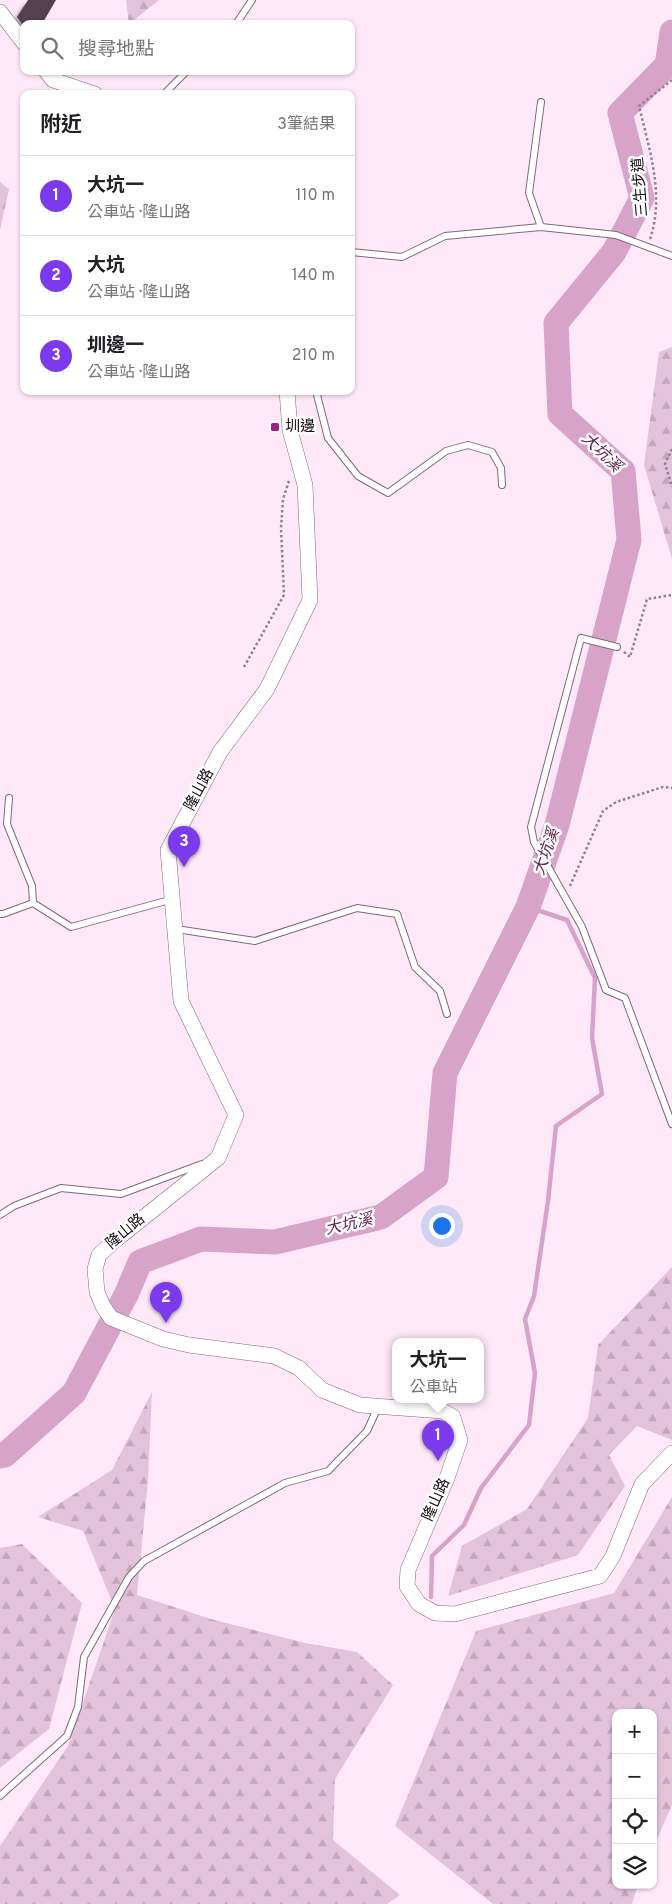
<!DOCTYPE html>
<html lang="zh-TW">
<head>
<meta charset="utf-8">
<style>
  body { margin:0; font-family:Overpass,"Noto Sans TC",sans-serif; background:#f6f6f6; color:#202124 }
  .controls { position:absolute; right:15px; bottom:15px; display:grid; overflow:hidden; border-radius:10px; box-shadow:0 1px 4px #0004 }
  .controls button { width:45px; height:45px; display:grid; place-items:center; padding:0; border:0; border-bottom:1px solid #e0e0e0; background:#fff; color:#202124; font:25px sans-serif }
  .you { position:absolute; left:441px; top:1225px; width:18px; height:18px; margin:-12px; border:4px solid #fff; border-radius:50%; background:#1a73e8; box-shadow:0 0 0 8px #1a73e833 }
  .badge { display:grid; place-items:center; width:32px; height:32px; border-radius:50%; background:#7c3aed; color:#fff; font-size:16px; font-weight:700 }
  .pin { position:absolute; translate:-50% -41px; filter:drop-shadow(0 1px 2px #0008) }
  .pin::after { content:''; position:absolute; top:26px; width:18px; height:15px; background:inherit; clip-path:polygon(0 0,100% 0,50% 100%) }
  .popup { position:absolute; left:392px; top:1338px; width:92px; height:65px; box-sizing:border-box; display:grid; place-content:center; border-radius:10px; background:#fff; filter:drop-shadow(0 1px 4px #0005); font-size:16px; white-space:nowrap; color:#757577 }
  .popup b { font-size:19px; color:#202124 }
  .popup::after { content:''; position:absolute; left:50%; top:100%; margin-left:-10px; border:10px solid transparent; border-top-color:#fff }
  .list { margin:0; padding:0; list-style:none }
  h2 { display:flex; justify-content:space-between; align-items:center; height:65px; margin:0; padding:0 20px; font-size:21px }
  h2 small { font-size:16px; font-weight:400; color:#757577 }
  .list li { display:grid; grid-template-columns:32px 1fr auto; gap:15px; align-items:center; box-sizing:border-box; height:80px; padding:0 20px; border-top:1px solid #e0e0e0 }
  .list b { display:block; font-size:19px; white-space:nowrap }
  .list p { margin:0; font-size:16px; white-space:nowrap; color:#757577 }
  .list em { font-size:16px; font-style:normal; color:#757577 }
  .icon { flex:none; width:28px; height:28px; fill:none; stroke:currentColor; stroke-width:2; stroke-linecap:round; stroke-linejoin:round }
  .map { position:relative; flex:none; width:672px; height:1904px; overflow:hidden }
  .search { position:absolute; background:#fff; box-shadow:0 1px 4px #0004; left:20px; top:20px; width:335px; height:55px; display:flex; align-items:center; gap:12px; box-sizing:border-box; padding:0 18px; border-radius:10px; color:#757577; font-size:19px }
  .panel { position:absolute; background:#fff; box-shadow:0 1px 4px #0004; left:20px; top:90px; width:335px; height:305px; border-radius:10px }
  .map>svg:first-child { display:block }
</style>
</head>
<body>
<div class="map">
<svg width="672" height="1904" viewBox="0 0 672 1904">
  <defs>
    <pattern id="forest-firs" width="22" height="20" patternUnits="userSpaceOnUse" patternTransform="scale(1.25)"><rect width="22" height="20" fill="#e3c3da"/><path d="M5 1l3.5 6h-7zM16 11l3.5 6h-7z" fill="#c2a6ba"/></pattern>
    <filter id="shadow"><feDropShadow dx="-4.5" dy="4.5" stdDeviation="1" flood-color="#0004"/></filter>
  </defs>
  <rect width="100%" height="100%" fill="#ffe9f8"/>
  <g fill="url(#forest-firs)">
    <path d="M126 0H159L129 24Z"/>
    <path d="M0 182 9 189 0 230Z"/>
    <path d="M672 347V559L644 465 659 352Z"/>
    <path d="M672 1267V1440L637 1426 609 1455 625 1486 578 1555 448 1596 462 1546 527 1509 588 1418 598 1345Z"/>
    <path d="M152 1392 148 1480 137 1595 211 1619 305 1643 357 1652 393 1685 335 1779 333 1840 400 1895 387 1904H0V1846L68 1746 115 1609 83 1531 38 1517 112 1470Z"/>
    <path d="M672 1497V1805L653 1848V1713H616V1885H638L632 1904H493L395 1826 476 1631 614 1593Z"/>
    <path d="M22 1544 82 1603 49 1729 0 1768V1548Z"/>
  </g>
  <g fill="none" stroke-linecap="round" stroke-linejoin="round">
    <path stroke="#d7a3c9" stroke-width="4.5" d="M431 1597 432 1556 464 1525 481 1488 529 1425 535 1373 525 1319 534 1296 548 1201 556 1126 602 1094 592 1038 595 978 567 920 528 907"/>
    <path stroke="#d7a3c9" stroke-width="25" d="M0 1456 5 1455 74 1393 127 1293 140 1262 201 1239 275 1242 381 1217 436 1177 445 1073 528 907 557 825 629 540 623 471 560 414 556 323 614 252 642 198 620 113 667 65 672 32"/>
  </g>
  <path fill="#543f4f" filter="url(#shadow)" d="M28 0H56L42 24H24V27L17 17Z"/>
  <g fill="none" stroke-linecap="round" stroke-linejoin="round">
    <g stroke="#80697a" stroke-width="8">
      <g id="service">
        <path d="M236 24 252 0"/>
        <path d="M164 94 187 71"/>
        <path d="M541 227 529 193 541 102"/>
        <path d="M351 252 402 257 445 236 541 227 616 235 672 256"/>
        <path d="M316 391 328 438 358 476 388 493 446 451 468 445 492 452 501 468 502 485"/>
        <path d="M617 647 581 638 531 827 534 842 582 927 606 990 625 998 672 1124"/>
        <path d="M9 798 7 824 32 886 33 903"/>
        <path d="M0 914H3L33 903 71 927 173 899"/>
        <path d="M176 929 255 941 357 908 397 914 415 967 440 991 447 1014"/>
        <path d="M0 1215 14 1206 61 1188 121 1194 202 1164"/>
        <path d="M0 1796 67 1736 78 1707 84 1657 129 1577 144 1561 285 1483 328 1471 367 1431 378 1407"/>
      </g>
    </g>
    <g stroke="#80697a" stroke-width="16">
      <g id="tertiary">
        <path d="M0 12 24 43"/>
        <path d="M46 71 53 80 95 94"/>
        <path d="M287 391 290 430 305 485 310 600 267 689 220 752 168 850 181 1001 236 1115 218 1158 113 1242 99 1255 95 1269 97 1292 103 1306 111 1318 163 1339 189 1345 274 1356 299 1368 322 1390 360 1405 443 1411 453 1417 460 1440 447 1478 408 1570 407 1586 419 1604 435 1613 455 1614 600 1576 613 1556 642 1484 672 1453"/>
      </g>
    </g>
    <g stroke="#90818c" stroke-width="2.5" stroke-dasharray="2.5 2.5" stroke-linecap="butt">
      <path d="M650 239C665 196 649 148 639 106L672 80"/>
      <path d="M672 449 665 464 672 487"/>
      <path d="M624 652 630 657 647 599 672 595"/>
      <path d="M244 667 284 595 281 528 283 499 289 481"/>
      <path d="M570 886 603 811 616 802 663 787 672 788"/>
    </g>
    <use href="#service" stroke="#fff" stroke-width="6"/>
    <use href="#tertiary" stroke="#fff" stroke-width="15"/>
  </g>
  <rect fill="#962482" stroke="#fefefe" stroke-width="2" x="270" y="422" width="10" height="10" rx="2.5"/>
  <g text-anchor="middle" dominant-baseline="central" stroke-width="5" stroke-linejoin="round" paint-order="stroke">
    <g font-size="15" fill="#130b11" stroke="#fefefe">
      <text transform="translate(641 187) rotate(-95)">三生步道</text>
      <text transform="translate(200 790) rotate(-62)">隆山路</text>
      <text transform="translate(126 1232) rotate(-40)">隆山路</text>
      <text transform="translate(437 1500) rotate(-66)">隆山路</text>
    </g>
    <g font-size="15" fill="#130b11" stroke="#fefefe" text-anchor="start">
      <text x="285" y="427">圳邊</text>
    </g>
    <g font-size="16" font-style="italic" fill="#602354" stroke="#fefefe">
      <text transform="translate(601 453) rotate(44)">大坑溪</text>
      <text transform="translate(547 852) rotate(-71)">大坑溪</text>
      <text transform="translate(349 1225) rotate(-13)">大坑溪</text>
    </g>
  </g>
</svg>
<div class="controls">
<button>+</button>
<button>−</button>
<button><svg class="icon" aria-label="locate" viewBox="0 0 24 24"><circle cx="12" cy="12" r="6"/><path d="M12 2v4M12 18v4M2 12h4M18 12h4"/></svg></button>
<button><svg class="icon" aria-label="layers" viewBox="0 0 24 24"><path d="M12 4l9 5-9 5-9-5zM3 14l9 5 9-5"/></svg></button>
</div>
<div class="you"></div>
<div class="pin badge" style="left:438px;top:1461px">1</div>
<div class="popup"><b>大坑一</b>公車站</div>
<div class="pin badge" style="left:166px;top:1323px">2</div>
<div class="pin badge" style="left:184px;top:867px">3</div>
<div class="search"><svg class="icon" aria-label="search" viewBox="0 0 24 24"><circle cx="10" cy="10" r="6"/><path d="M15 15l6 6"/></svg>搜尋地點</div>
<section class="panel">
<h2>附近<small>3筆結果</small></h2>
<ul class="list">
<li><span class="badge">1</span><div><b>大坑一</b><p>公車站 · 隆山路</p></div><em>110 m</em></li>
<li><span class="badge">2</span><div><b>大坑</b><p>公車站 · 隆山路</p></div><em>140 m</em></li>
<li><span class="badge">3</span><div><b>圳邊一</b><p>公車站 · 隆山路</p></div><em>210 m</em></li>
</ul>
</section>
</div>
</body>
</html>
